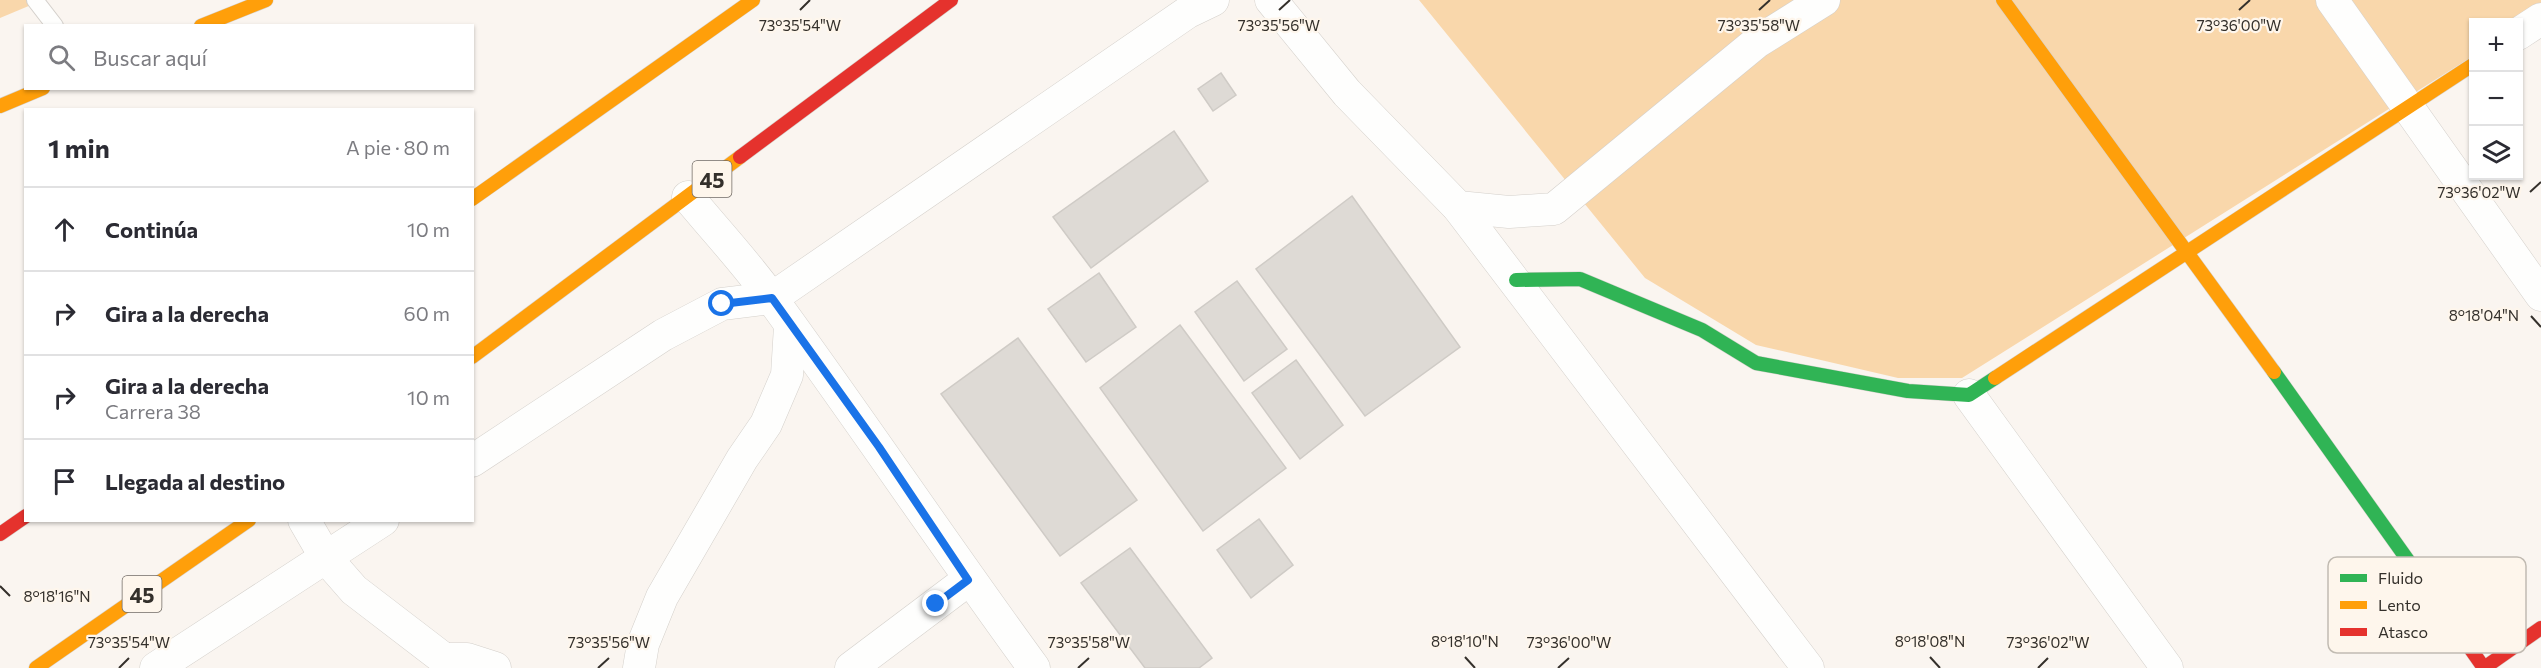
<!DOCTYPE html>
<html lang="es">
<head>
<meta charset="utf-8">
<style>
  body { margin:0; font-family:Commissioner,sans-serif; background:#f2f2f3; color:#2b2b33 }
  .controls { position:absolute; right:18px; top:18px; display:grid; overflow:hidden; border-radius:0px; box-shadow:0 2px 4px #0004 }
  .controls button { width:54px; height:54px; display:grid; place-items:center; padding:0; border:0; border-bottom:2px solid #e1e1e2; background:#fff; color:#2b2b33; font:30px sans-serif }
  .stop { position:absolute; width:18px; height:18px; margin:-14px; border:4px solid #1a73e8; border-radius:50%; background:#fff }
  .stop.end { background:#1a73e8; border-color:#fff; box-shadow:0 2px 6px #0008 }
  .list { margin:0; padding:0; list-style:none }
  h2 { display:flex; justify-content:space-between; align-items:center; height:78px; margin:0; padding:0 24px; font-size:26px }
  h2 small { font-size:20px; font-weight:400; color:#7c7c81 }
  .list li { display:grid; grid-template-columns:39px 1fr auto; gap:18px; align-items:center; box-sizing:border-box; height:84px; padding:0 24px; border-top:2px solid #e1e1e2 }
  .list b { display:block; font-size:22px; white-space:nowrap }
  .list p { margin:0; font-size:20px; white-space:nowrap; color:#7c7c81 }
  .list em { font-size:20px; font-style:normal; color:#7c7c81 }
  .icon { flex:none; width:33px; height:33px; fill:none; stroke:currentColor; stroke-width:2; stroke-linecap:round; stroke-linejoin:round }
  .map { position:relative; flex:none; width:2541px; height:668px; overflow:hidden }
  .search { position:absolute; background:#fff; box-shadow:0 2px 4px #0004; left:24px; top:24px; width:450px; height:66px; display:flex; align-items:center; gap:15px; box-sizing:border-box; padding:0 21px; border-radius:0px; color:#7c7c81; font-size:22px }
  .panel { position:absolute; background:#fff; box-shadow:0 2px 4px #0004; left:24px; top:108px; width:450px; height:414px; border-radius:0px }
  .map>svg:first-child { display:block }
</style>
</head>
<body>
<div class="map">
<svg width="2541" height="668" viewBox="0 0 2541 668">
  <rect width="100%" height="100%" fill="#faf5f0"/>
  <g fill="#f9d7ab">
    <path d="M0 0H43L0 18Z"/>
    <path d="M1419 0H2541V13L2518 22H2474L2473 56 1962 378H1898L1756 345 1645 278Z"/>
  </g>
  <g fill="#dedad5" stroke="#cfcbc6" stroke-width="1.5">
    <path d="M1221 73 1236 95 1213 111 1198 89Z"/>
    <path d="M1174 131 1208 181 1091 268 1053 217Z"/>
    <path d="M1352 196 1460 347 1365 416 1256 269Z"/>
    <path d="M1099 273 1136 327 1086 362 1048 309Z"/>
    <path d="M1237 281 1287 349 1244 381 1195 312Z"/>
    <path d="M1180 325 1286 468 1203 531 1100 388Z"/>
    <path d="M1018 338 1137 500 1060 556 941 394Z"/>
    <path d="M1296 360 1343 425 1300 459 1252 393Z"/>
    <path d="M1259 519 1293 565 1251 598 1217 550Z"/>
    <path d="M1130 548 1212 658 1199 668H1145L1081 583Z"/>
  </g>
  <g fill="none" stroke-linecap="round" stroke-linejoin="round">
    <g stroke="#d4d0cb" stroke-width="18">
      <path id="lane" d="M35 0 55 26"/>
    </g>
    <g stroke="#d4d0cb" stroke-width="33">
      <g id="street">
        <path d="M1271 0 1347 93 1458 207 1509 212 1554 209 1757 42 1824 0"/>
        <path d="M2332 0 2541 295"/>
        <path d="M2518 34 2541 19"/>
        <path d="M688 197C716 231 747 264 772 299 861 421 945 546 1034 668"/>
        <path d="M1458 207 1808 668"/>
        <path d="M1969 395 2167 668"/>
        <path d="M472 461 663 335 722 304 772 298 1188 12 1213 0"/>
        <path d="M304 520 326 558 354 590 444 659 452 668"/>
        <path d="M444 659H467L495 668"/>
        <path d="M156 668 383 520"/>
        <path d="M639 668 643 644 662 597 742 459 766 424 787 375 790 326"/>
        <path d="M851 668 968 580"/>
      </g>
    </g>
    <g stroke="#d4d0cb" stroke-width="15">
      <g id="fast">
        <path d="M1516 280 1580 279 1702 330 1756 363 1908 391 1969 395 1995 378"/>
        <path d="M2274 372 2444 611"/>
      </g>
    </g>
    <g stroke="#d4d0cb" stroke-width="15">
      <g id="slow">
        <path d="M2003 0 2274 372"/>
        <path d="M201 26 266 0"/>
        <path d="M0 106 43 88"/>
        <path d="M472 199 753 0"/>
        <path d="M472 357 740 157"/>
        <path d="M1995 378 2474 64"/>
        <path d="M36 668 249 520"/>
      </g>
    </g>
    <g stroke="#d4d0cb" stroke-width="15">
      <g id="jam">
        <path d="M740 157 951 0"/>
        <path d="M0 534 26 516"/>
        <path d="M2444 611 2484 668 2541 628"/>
      </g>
    </g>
    <use href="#lane" stroke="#fefefd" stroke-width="16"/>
    <use href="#street" stroke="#fefefd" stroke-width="32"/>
    <use href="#fast" stroke="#30b455" stroke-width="14"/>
    <use href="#slow" stroke="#ff9f0a" stroke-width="14"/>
    <use href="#jam" stroke="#e5322d" stroke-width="14"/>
  </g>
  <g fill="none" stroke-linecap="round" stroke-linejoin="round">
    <path stroke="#1a73e8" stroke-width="8" d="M722 304 772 298 879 447 968 580 936 604"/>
  </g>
  <path fill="none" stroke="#34302b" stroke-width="2" d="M800 10 810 0M1279 10 1290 0M1759 10 1770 0M2239 10 2250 0M2530 192 2541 182M2531 316 2541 327M0 586 10 596M1465 657 1475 668M1930 657 1940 668M119 668 129 658M598 668 609 658M1078 668 1089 658M1558 668 1569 658M2038 668 2048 658"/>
  <g text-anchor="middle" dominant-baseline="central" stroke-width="4.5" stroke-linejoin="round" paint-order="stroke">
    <g fill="#fef6ec" stroke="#716b65" stroke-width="1.5">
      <rect x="692.5" y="161" width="39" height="36" rx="4.5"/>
      <rect x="122.5" y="576" width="39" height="36" rx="4.5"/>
    </g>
    <g font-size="21" font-weight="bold" fill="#34302b">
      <text x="712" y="179">45</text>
      <text x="142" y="594">45</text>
    </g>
  </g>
  <rect x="2328" y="557" width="198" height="96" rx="9" fill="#fef6ec" stroke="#c1bbb2" stroke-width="1.5"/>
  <rect x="2340" y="574" width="27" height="8" fill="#30b455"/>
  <rect x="2340" y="601" width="27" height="8" fill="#ff9f0a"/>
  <rect x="2340" y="628" width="27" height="8" fill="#e5322d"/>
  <g font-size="16" fill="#34302b">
    <text x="2378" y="584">Fluido</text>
    <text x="2378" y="611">Lento</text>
    <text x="2378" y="638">Atasco</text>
  </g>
  <g font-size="15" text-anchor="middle" fill="#34302b" stroke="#fef6ec" stroke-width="4.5" stroke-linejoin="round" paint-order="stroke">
    <text x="800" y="31">73°35'54"W</text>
    <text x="1279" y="31">73°35'56"W</text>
    <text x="1759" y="31">73°35'58"W</text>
    <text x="2239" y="31">73°36'00"W</text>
    <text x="2479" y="198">73°36'02"W</text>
    <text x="2484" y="321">8°18'04"N</text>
    <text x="57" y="602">8°18'16"N</text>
    <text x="1465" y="647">8°18'10"N</text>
    <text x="1930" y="647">8°18'08"N</text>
    <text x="129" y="648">73°35'54"W</text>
    <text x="609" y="648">73°35'56"W</text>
    <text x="1089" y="648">73°35'58"W</text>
    <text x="1569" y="648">73°36'00"W</text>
    <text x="2048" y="648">73°36'02"W</text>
  </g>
</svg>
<div class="controls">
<button>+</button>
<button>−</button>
<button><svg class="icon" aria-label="layers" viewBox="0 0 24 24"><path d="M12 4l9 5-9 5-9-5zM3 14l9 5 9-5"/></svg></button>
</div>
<div class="stop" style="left:722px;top:304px"></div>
<div class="stop end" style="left:936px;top:604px"></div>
<div class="search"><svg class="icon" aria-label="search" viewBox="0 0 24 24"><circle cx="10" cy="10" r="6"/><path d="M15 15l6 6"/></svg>Buscar aquí</div>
<section class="panel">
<h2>1 min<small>A pie · 80 m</small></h2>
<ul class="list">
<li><svg class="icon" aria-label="ahead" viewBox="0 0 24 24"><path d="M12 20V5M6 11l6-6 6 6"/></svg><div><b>Continúa</b></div><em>10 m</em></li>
<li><svg class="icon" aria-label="right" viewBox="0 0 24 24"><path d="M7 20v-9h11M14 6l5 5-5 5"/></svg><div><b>Gira a la derecha</b></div><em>60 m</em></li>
<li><svg class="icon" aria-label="right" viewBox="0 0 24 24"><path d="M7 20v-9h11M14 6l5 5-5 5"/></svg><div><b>Gira a la derecha</b><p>Carrera 38</p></div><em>10 m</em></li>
<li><svg class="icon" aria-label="arrive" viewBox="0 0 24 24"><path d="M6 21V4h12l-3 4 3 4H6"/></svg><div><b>Llegada al destino</b></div></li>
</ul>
</section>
</div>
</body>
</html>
